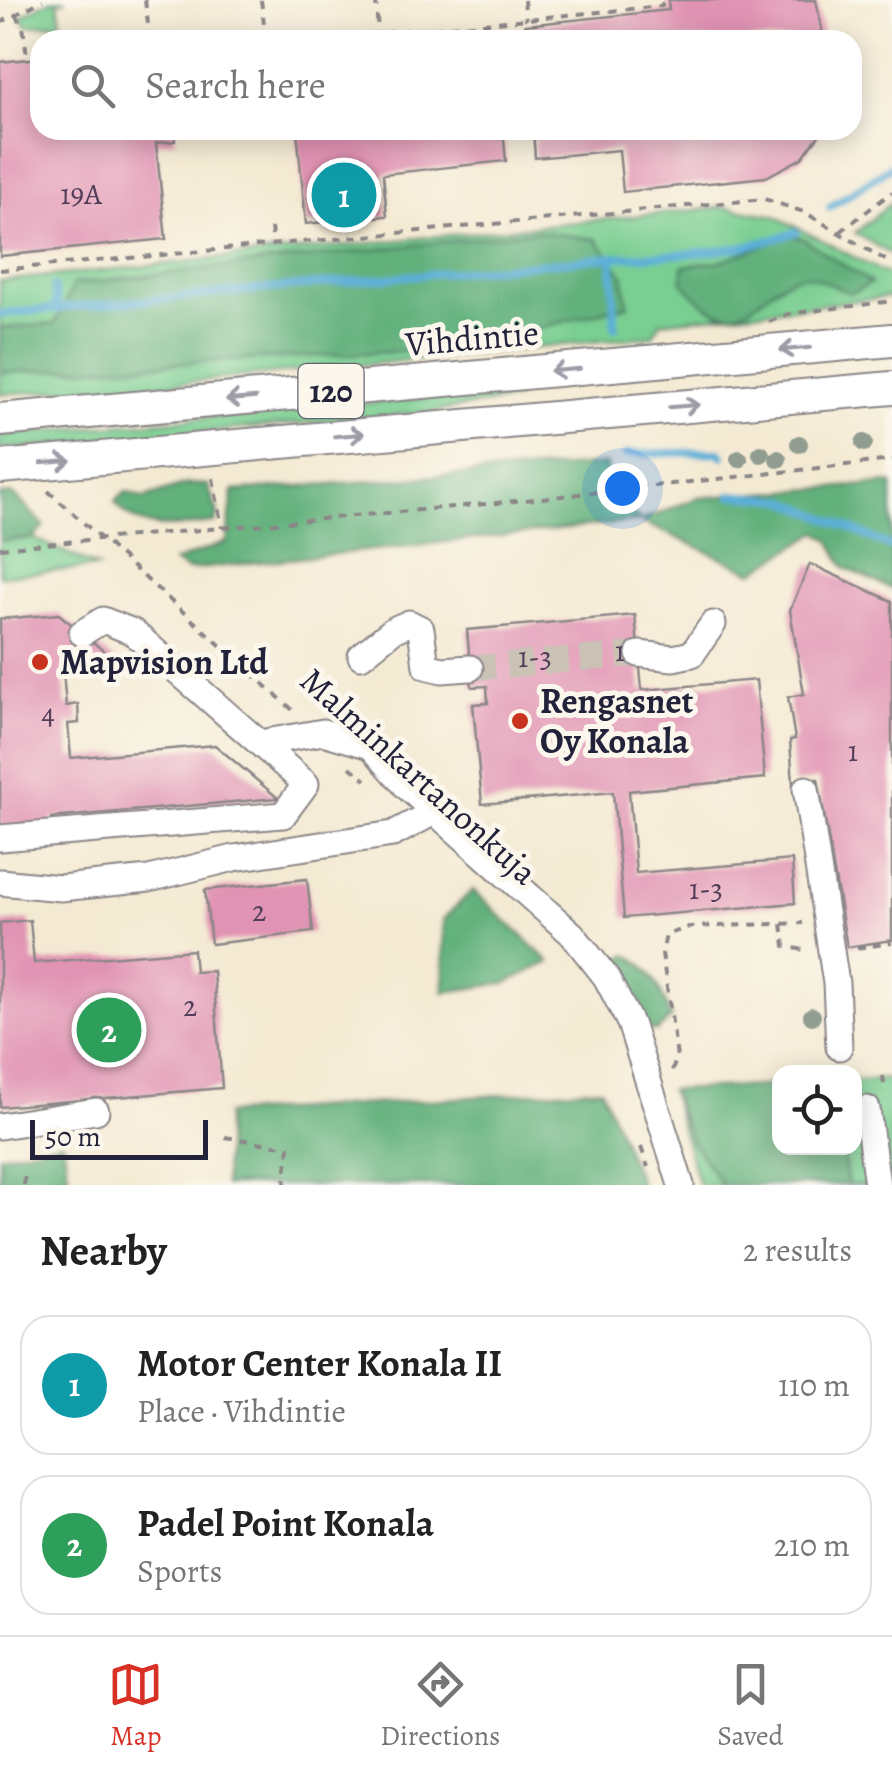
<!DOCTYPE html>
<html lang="en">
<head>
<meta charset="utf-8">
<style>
  body { margin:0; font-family:Alegreya,serif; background:#f6f6f6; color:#222 }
  .controls { position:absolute; right:30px; bottom:30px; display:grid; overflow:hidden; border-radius:20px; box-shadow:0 5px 25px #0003 }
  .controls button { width:90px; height:90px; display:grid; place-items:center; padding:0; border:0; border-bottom:2px solid #e0e0e0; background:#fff; color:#222; font:50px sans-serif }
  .scale { position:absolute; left:30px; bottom:25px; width:178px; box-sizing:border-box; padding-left:10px; border:5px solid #22223b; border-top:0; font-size:28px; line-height:35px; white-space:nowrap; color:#22223b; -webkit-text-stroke:8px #fbf7ec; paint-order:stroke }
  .you { position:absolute; left:622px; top:488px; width:35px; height:35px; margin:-25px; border:8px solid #fff; border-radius:50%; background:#1a73e8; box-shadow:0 0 0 15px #1a73e833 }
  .badge { display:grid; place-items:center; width:65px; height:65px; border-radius:50%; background:#d93025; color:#fff; font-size:32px; font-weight:700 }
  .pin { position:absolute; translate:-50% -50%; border:5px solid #fff; box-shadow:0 2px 10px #0006 }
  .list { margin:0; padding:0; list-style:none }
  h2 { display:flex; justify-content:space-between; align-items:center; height:130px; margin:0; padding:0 40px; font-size:42px }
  h2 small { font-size:32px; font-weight:400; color:#767676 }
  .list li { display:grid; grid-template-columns:65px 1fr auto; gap:30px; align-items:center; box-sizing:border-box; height:140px; margin:0 20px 20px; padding:0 20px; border:2px solid #e0e0e0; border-radius:30px }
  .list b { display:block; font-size:38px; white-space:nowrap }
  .list p { margin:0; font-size:32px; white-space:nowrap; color:#767676 }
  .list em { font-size:32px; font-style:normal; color:#767676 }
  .icon { flex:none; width:55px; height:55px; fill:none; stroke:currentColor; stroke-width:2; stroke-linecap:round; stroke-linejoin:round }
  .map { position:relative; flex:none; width:892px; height:1185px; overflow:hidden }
  .search { position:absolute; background:#fff; box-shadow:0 5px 25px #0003; left:30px; right:30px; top:30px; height:110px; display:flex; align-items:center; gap:25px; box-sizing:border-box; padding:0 35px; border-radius:30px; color:#767676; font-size:38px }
  .sheet { height:450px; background:#fff }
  nav { display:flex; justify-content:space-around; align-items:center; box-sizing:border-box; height:140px; border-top:2px solid #e0e0e0; background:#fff; font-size:28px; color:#767676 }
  nav a { display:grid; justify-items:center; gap:5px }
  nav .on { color:#d93025 }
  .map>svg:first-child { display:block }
</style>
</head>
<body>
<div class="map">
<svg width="892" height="1185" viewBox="0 0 892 1185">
  <rect width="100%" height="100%" fill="#fbf7ec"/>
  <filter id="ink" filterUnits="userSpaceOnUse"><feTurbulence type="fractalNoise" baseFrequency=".01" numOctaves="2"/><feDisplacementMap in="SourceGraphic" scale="20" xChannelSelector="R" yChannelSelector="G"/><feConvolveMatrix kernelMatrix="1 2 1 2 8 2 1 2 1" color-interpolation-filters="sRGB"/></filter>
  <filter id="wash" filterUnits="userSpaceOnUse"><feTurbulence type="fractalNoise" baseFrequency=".0048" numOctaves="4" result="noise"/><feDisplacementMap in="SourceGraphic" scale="40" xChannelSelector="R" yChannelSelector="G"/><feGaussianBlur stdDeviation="2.25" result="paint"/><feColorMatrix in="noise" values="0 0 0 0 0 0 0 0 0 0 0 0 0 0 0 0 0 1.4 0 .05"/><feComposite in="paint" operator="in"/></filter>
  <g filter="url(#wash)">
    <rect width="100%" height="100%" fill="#f4ead3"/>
    <g fill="#79ce91" stroke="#4e7866" stroke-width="2.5">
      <path d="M51 0H66L58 1 61 23 27 26 21 16Z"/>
      <path d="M892 202V255L855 233Z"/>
      <path d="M724 207 775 216 892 277V297L661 322 652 336 159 385 0 394V281Z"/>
      <path d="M519 390 517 399 434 412 0 450V435Z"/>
      <path d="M33 538 98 567 0 576V541Z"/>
      <path d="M892 1079V1185H848L842 1148H854L855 1081Z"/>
      <path d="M670 1090 691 1141 722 1185H699Z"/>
    </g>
    <g fill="#62b17b" stroke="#426a5b" stroke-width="2.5">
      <path d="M536 231 596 239 623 275 628 305 464 348 0 373V328L55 324 74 284Z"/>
      <path d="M790 236 802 238 871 283 852 293C834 290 819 274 801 276 756 283 743 354 683 283V266L720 261Z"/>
      <path d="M606 464 609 485 640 521 697 498 892 483V589L845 568 830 540 818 532 753 572 640 521 187 570 174 562 227 542 233 491Z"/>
      <path d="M187 484 208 485 218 514 215 523C177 526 141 536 115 502L126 492 144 498Z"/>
      <path d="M13 494 45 526 33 538 0 541V495Z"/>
      <path d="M473 890 550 962 506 983 444 992 443 919Z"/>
      <path d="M627 955C650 964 663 995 671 1018L657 1031 643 1029 611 966Z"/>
      <path d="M779 1085 780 1148H842L848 1185H722L691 1141 670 1090Z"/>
      <path d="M601 1088 641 1185H224L226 1114Z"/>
      <path d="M63 1142 70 1185H0V1155Z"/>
    </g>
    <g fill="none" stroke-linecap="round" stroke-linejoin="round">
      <g stroke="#5bafd7" stroke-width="8">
        <path d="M830 207 892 166"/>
        <path d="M612 257 615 327"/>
        <path d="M54 287 57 310"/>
        <path d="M0 314 612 257C674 255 737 254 796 232"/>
        <path d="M626 454 720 452 723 456"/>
        <path d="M731 495 785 500 892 547"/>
      </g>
    </g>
    <g id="blocks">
      <g fill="#e193b3">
        <path d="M668 0H816L824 40H526L525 25 669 10Z"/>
        <path d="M493 28 494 40H398L397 37Z"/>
        <path d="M40 58V130H174L175 141 156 143 166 239 0 256V62Z"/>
        <path d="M297 130H503L506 161 383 174 387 216 306 224Z"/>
        <path d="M533 130H823L802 158 766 177 623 192 619 150 535 158Z"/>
        <path d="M810 564 892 601V940L847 947 818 779 793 784 790 740 795 739 788 697 804 694 790 610Z"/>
        <path d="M59 614 123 667 63 672 66 706 78 704 79 723 68 724 71 758 215 745 278 798 51 818 52 825 0 830V619Z"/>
        <path d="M635 615 642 690 756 680 765 778 629 791 636 873 792 860 795 903 624 918 613 792 482 804 473 704 488 703 487 686 472 687 467 630Z"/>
        <path d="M307 879 313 932 211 944 205 890Z"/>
        <path d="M30 920 34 963 193 950 195 972 213 971 222 1088 0 1107V923Z"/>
      </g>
    </g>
  </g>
  <g filter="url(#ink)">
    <use href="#blocks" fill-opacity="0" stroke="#8b8687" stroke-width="2.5"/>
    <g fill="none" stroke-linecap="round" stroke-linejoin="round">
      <path stroke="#cac2b5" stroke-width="25" stroke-dasharray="25 12" stroke-linecap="butt" d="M470 668 639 654"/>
      <g stroke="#8b8687" stroke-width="29">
        <g id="minor">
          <path d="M639 654 673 658 692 654 713 624"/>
          <path d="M361 656 393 630 409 623 421 629 426 666 442 670 470 668"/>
          <path d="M260 743 323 732 371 746 407 787 572 934 606 977 630 1023 681 1185"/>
          <path d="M806 789 836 983 839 1047"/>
          <path d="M0 838 283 815 306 784 133 632 103 620 82 633"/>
          <path d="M0 882 61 888 149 879 234 858 393 834 434 812"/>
          <path d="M867 1109 877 1185"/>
          <path d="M0 1126 96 1111"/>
        </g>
      </g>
      <g stroke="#8b8687" stroke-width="36">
        <g id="major">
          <path d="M0 420 892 340"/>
          <path d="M0 467 892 388"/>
        </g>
      </g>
      <g stroke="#8b8687" stroke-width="4" stroke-dasharray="8 8" stroke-linecap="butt">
        <path d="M145 0 150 40"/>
        <path d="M261 0 266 40"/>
        <path d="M376 0 378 34"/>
        <path d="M524 0 526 20"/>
        <path d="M16 14 23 26 27 56"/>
        <path d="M0 23 43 0"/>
        <path d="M307 40 662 6V0"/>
        <path d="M271 228 273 243"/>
        <path d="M840 232 892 192"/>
        <path d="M0 270 764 199 804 212 892 264"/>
        <path d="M769 322 788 314 892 301"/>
        <path d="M213 478 222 528"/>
        <path d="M48 491 294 711"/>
        <path d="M0 548 497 503 892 460"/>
        <path d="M350 767 366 780"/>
        <path d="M782 924 785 946 808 951"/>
        <path d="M857 948 892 943"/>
        <path d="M672 1071 677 1057 662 953 666 935 689 927 803 923"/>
        <path d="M883 1076 885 1091"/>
        <path d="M225 1137 289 1147 285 1185"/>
        <path d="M641 1147 648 1167"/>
        <path d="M24 1185 25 1171"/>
      </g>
      <use href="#minor" stroke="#fff" stroke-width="25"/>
      <use href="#major" stroke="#fff" stroke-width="32"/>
    </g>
    <g fill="#919d90">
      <circle cx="864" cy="443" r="9"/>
      <circle cx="799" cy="444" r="9"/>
      <circle cx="761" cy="454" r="9"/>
      <circle cx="739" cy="459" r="9"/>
      <circle cx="778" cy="459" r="9"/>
      <circle cx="812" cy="1016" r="9"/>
    </g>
    <defs><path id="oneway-shaft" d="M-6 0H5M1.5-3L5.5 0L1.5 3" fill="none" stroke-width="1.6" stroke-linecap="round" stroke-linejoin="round" transform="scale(2.5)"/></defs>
    <g stroke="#9c9ca7">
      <use href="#oneway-shaft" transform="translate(795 349) rotate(175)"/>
      <use href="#oneway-shaft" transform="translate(565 370) rotate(175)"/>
      <use href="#oneway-shaft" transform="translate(241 399) rotate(175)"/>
      <use href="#oneway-shaft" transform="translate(684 406) rotate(-5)"/>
      <use href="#oneway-shaft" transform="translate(349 435) rotate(-5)"/>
      <use href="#oneway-shaft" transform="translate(56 462) rotate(-5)"/>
    </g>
  </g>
  <g fill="#c8321e" stroke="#fbf7ec" stroke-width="4">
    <circle cx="40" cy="662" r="10"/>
    <circle cx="520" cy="721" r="10"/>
  </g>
  <g text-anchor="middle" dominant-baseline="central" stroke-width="10" stroke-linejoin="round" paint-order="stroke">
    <g font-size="30" fill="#523e59">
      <text x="81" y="194">19A</text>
      <text x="620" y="651">1</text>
      <text x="535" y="657">1-3</text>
      <text x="48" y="714">4</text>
      <text x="853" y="751">1</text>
      <text x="706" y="889">1-3</text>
      <text x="259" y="911">2</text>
      <text x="190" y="1006">2</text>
    </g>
    <rect fill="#fbf7ec" stroke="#636270" stroke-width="2.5" x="298.5" y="364" width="65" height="54" rx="8"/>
    <g font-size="32" font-weight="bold" fill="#22223b">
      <text x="331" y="391">120</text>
    </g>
    <g font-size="35" fill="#22223b" stroke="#fbf7ec">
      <text transform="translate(472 338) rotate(-5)">Vihdintie</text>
      <text transform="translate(419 776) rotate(42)">Malminkartanonkuja</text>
    </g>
    <g font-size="35" font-weight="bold" fill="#22223b" stroke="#fbf7ec" text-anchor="start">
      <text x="60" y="662">Mapvision Ltd</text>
      <text x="540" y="701">Rengasnet<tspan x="540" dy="40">Oy Konala</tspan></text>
    </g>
  </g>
</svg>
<div class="controls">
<button><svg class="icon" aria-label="locate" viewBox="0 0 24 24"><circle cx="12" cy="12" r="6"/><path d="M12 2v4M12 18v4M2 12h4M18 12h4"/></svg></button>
</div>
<div class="scale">50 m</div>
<div class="you"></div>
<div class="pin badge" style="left:344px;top:195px;background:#0f9aa8">1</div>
<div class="pin badge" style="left:109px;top:1030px;background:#2e9e5b">2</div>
<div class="search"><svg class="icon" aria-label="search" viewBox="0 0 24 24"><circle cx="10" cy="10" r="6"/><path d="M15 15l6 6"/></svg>Search here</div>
</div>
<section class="sheet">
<h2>Nearby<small>2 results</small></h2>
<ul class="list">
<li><span class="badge" style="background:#0f9aa8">1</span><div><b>Motor Center Konala II</b><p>Place · Vihdintie</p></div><em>110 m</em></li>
<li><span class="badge" style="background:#2e9e5b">2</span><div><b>Padel Point Konala</b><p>Sports</p></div><em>210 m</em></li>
</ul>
</section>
<nav>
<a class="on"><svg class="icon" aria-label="map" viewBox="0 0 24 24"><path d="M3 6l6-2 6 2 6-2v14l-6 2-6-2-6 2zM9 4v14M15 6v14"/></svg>Map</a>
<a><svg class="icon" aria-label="directions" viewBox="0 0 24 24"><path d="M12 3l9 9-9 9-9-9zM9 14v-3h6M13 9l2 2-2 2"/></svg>Directions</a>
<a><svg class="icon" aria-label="saved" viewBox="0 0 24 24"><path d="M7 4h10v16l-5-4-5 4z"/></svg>Saved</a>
</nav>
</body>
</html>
